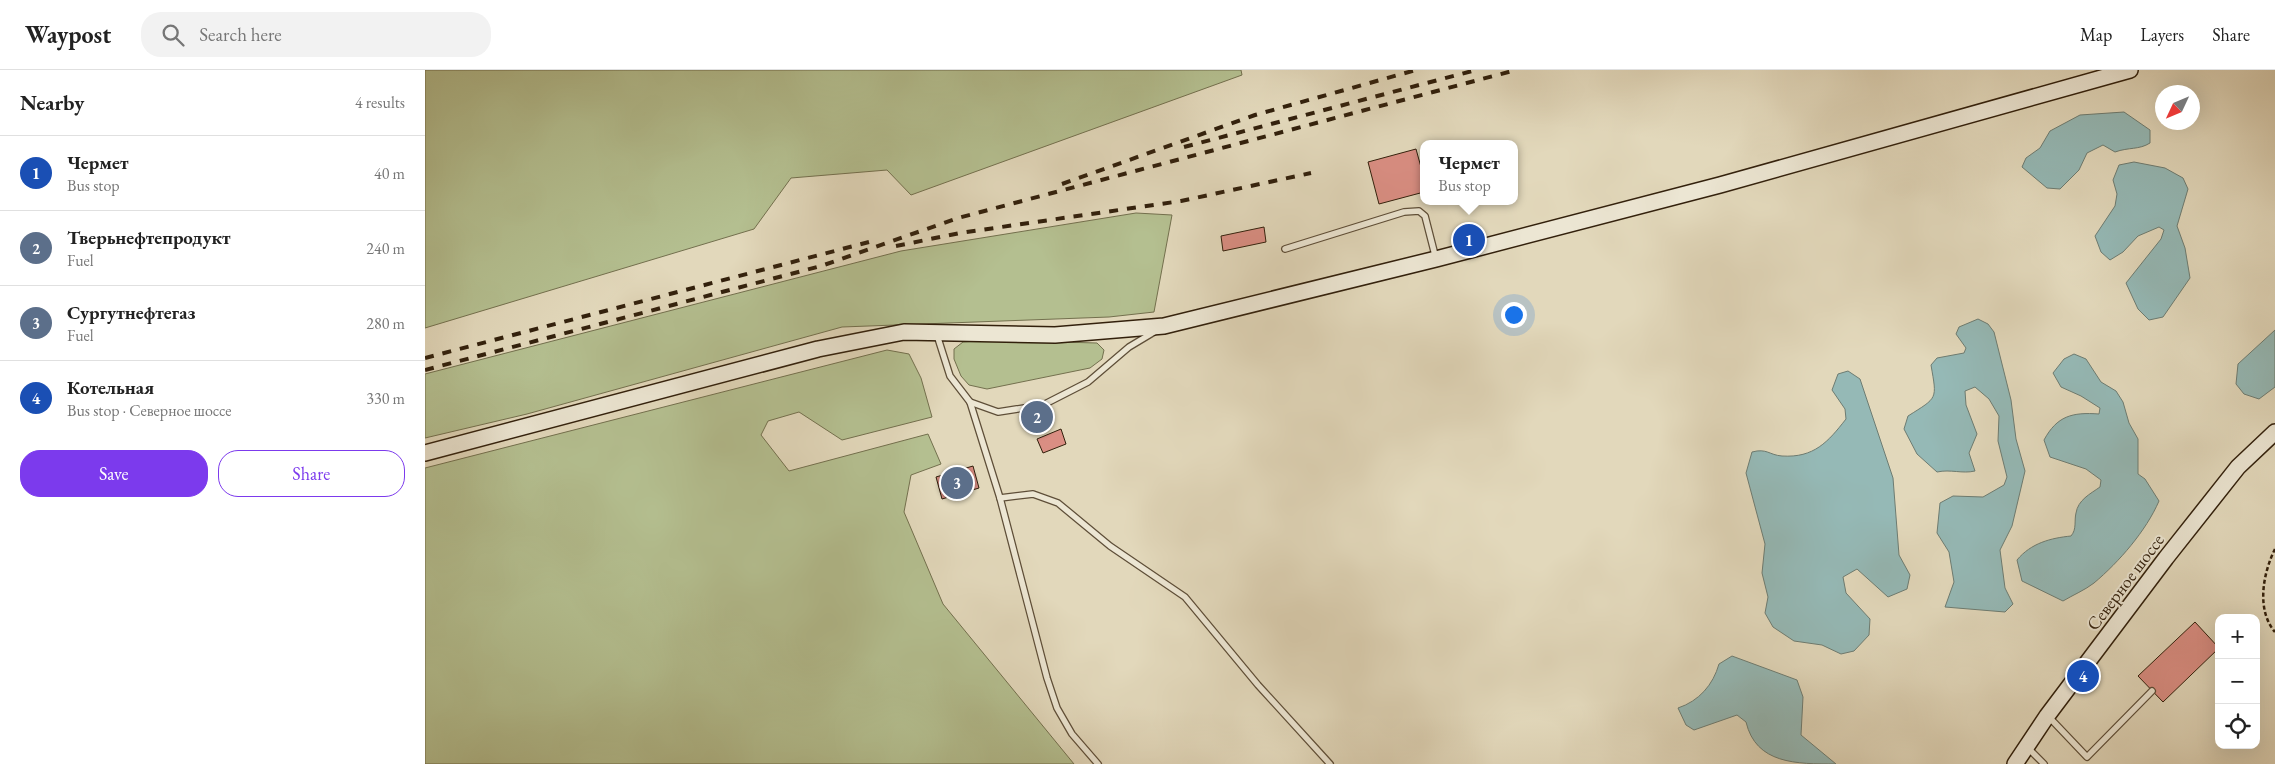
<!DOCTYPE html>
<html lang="en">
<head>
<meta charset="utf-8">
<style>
  body { margin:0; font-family:"EB Garamond",serif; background:#f2f2f2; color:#222 }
  .controls { position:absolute; right:15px; bottom:15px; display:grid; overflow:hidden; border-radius:10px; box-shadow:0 5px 20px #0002 }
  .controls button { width:45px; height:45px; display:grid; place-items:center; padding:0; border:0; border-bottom:1px solid #e0e0e0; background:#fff; color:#222; font:25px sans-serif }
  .compass { position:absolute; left:1730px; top:15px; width:45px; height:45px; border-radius:50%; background:#fff; box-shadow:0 5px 20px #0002; rotate:226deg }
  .you { position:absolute; left:1088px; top:244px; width:18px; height:18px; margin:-12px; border:4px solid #fff; border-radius:50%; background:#1a73e8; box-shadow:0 0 0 8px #1a73e833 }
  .badge { display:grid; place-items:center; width:32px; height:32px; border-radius:50%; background:#7c3aed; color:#fff; font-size:16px; font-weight:700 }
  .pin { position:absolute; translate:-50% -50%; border:2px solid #fff; box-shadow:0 1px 5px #0006 }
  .popup { position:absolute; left:995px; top:70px; width:98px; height:65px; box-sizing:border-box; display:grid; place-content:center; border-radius:10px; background:#fff; filter:drop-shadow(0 1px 4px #0005); font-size:16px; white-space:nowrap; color:#767676 }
  .popup b { font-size:19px; color:#222 }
  .popup::after { content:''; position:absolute; left:50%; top:100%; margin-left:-10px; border:10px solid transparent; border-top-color:#fff }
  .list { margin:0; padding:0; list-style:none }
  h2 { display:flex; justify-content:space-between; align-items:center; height:65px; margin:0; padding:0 20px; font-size:21px }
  h2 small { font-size:16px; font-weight:400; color:#767676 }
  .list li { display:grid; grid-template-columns:32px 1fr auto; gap:15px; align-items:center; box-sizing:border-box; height:75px; padding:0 20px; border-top:1px solid #e0e0e0 }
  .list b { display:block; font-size:19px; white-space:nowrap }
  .list p { margin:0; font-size:16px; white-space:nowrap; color:#767676 }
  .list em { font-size:16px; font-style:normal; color:#767676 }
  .actions { display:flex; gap:10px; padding:15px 20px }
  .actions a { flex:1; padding:11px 0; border:1px solid #7c3aed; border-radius:20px; text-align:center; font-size:18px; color:#7c3aed }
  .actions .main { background:#7c3aed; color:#fff }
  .icon { flex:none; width:28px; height:28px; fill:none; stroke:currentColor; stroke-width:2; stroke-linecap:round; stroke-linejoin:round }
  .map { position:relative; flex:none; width:1850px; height:694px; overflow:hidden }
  header { display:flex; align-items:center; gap:30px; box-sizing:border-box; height:70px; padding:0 25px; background:#fff; border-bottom:1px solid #e0e0e0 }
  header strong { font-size:24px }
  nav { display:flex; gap:28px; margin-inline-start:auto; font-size:18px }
  .search { width:350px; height:45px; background:#f2f2f2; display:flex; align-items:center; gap:12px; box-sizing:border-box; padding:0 18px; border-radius:20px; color:#767676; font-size:19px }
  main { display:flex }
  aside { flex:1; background:#fff }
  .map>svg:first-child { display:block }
</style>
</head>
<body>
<header>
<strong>Waypost</strong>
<div class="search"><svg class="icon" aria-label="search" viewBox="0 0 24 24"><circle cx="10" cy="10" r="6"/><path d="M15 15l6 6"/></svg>Search here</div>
<nav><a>Map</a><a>Layers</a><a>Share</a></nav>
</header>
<main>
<aside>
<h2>Nearby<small>4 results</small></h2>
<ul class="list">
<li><span class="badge" style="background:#1a4fb4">1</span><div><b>Чермет</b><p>Bus stop</p></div><em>40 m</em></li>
<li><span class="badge" style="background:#5c6f8a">2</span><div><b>Тверьнефтепродукт</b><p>Fuel</p></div><em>240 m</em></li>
<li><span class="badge" style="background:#5c6f8a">3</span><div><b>Сургутнефтегаз</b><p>Fuel</p></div><em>280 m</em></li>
<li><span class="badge" style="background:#1a4fb4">4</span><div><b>Котельная</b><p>Bus stop · Северное шоссе</p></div><em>330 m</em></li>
</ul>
<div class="actions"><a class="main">Save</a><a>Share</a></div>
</aside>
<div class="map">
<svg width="1850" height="694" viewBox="0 0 1850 694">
  <rect width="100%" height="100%" fill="#e2d8bb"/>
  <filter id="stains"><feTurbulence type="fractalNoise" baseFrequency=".004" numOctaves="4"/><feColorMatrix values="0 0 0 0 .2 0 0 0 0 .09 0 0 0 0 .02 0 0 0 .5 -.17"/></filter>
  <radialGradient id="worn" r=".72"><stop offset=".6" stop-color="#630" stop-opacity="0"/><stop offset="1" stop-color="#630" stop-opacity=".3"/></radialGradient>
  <g fill="#b4bf90" stroke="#73704e">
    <path d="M0 0H816L817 5 486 125 462 100 366 108 329 159 0 258Z"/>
    <path d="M711 143 747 145 729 242 684 247 417 257 102 344 0 368V304L476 181Z"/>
    <path d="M563 270 672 273 679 280 677 289 665 298 562 319 544 315 536 306 529 289V279L538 272Z"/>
    <path d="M462 280 484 284 496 308 507 347 417 370 374 342 343 351 336 365 364 401 503 364 516 394 486 405 479 442 518 534 649 694H0V398Z"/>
  </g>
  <g fill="#95b9b6" stroke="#6d7c72">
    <path d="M1699 42 1725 60V73C1714 80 1704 77 1690 82L1678 75 1662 83 1654 100 1635 119 1622 118 1597 97 1601 88 1615 78 1625 61 1655 45Z"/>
    <path d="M1709 92 1740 98 1758 108 1763 119 1752 156 1760 178 1765 208 1738 247 1724 250 1713 239 1701 213 1736 169 1739 160 1734 157 1713 166 1698 182 1685 190 1676 182 1670 166 1690 136 1692 124 1688 110 1694 95Z"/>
    <path d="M1553 249 1563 254 1569 262 1586 330 1591 369 1600 401 1587 456 1575 480 1580 518 1588 534 1580 542 1520 537 1529 512 1524 482 1512 463 1515 433 1528 426 1558 427 1579 415 1582 407 1573 371 1574 346 1564 329 1550 317 1540 321 1541 335 1552 364 1544 383 1550 401C1537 404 1526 399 1512 402L1492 384 1479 359 1483 346C1513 327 1512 330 1506 295L1512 288 1539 283 1541 278 1531 264 1534 257Z"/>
    <path d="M1850 260V317L1834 329 1819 324 1811 314 1813 294Z"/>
    <path d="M1649 284 1661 289 1676 312 1691 321 1698 332 1704 353 1713 369V404L1720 409 1734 431C1721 461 1694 492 1669 513 1660 520 1648 525 1638 531L1597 511 1592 490C1606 473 1626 468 1646 466 1652 459 1649 451 1651 443 1653 430 1665 424 1675 417L1676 410 1661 399 1625 387 1619 370C1632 346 1647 342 1674 344L1675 338 1656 326 1636 317 1628 303 1639 289Z"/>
    <path d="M1423 301 1435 309 1468 408 1474 485 1485 505 1482 519 1463 527 1432 499 1418 507 1421 523 1445 549 1444 565 1429 581 1416 584 1397 575 1369 571 1348 557 1340 543 1343 527 1337 503 1340 474 1321 403 1327 382C1342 378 1344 385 1357 386 1389 388 1403 372 1421 349L1420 339 1407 320 1413 304Z"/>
    <path d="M1307 586 1372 610 1378 627 1376 665 1411 694C1371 694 1331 694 1321 652L1312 645 1269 660 1261 655 1253 638C1274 631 1288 615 1294 594Z"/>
  </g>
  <g fill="#da8e83" stroke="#32200c">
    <path d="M991 79 999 108V122L954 134 943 92Z"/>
    <path d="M839 157 841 172 798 181 796 166Z"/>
    <path d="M636 359 641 374 618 383 612 369Z"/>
    <path d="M548 396 554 418 517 429 511 407Z"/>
    <path d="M1770 552 1794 578 1738 632 1713 606Z"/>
  </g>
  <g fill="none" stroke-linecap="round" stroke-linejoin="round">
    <g stroke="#5e4e38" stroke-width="8">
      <g id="lane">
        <path d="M860 179 979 142 994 141 1000 146 1011 189"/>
        <path d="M512 265 525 306 545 332 573 342 618 335 663 312 704 277 729 262"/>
        <path d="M545 332 575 428 622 608 632 638 647 664 673 694"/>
        <path d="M575 428 608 424 633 433 685 476 760 527 833 615 905 694"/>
        <path d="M1623 646 1662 687 1727 621"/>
        <path d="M1602 677 1619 694"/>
      </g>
    </g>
    <g stroke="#32200c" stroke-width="18">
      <g id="secondary">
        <path d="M0 383 393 279 479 262 630 265 739 256 1011 189 1295 115 1705 0"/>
        <path d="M1590 694 1622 646 1741 488 1813 397 1850 362"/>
      </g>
    </g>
    <path stroke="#32200c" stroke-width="2.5" stroke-dasharray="4 2.5" stroke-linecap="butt" d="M1850 479C1838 503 1831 540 1850 562"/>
    <use href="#lane" stroke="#ece6d3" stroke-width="5.5"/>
    <use href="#secondary" stroke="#ece6d3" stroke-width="15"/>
    <g stroke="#32200c" stroke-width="4" stroke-dasharray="9 9" stroke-linecap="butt">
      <path d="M759 77 1051 0"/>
      <path d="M637 114 830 45 991 0"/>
      <path d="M471 176 535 163 756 131 886 103"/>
      <path d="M0 288 444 172"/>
      <path d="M0 300 396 196 533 148 1091 0"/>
    </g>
  </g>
  <g text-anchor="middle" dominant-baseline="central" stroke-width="4" stroke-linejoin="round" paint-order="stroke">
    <g font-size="18" fill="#32200c" stroke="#ece6d3">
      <text transform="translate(1700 512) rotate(-53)">Северное шоссе</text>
    </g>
  </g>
  <rect width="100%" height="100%" filter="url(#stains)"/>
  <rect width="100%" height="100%" fill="url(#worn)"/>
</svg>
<div class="controls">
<button>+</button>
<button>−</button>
<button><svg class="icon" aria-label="locate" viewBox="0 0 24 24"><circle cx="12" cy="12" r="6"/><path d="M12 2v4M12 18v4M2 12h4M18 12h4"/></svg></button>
</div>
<svg class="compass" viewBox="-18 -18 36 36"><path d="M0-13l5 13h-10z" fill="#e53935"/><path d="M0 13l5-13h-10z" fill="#767676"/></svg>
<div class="you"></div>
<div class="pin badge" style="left:1044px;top:170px;background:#1a4fb4">1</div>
<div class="popup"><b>Чермет</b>Bus stop</div>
<div class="pin badge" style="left:612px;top:347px;background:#5c6f8a">2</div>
<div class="pin badge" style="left:532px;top:413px;background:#5c6f8a">3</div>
<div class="pin badge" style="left:1658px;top:606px;background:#1a4fb4">4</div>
</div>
</main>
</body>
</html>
